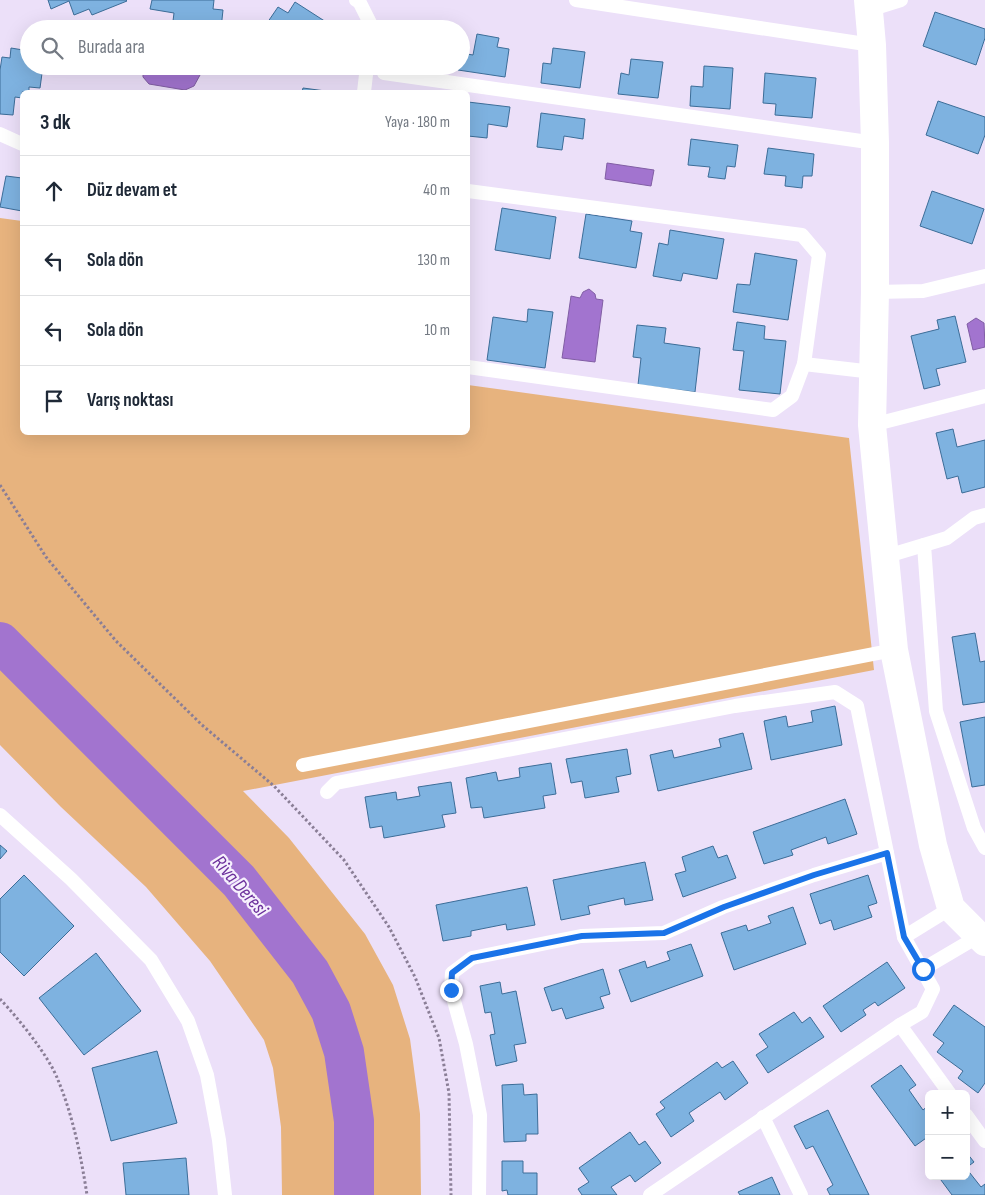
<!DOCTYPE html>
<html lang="tr">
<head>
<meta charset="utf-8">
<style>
  body { margin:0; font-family:"Sofia Sans Condensed",sans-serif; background:#f2f2f3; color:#1f2937 }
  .controls { position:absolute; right:15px; bottom:15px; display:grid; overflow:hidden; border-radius:8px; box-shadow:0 5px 20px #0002 }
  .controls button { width:45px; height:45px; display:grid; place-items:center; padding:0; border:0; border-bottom:1px solid #e0e1e3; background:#fff; color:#1f2937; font:25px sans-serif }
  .stop { position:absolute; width:15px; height:15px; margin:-11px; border:4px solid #1a73e8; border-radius:50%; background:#fff }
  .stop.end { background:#1a73e8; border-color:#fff; box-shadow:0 1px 5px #0008 }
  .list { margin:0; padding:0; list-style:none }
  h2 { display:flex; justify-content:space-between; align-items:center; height:65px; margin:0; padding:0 20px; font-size:21px }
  h2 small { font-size:16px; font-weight:400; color:#747a83 }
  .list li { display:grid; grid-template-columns:32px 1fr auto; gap:15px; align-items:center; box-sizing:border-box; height:70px; padding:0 20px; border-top:1px solid #e0e1e3 }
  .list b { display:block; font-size:19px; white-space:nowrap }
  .list em { font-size:16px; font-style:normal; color:#747a83 }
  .icon { flex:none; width:28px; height:28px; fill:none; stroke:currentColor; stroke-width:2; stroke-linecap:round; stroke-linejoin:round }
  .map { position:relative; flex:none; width:985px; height:1195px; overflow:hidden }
  .search { position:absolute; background:#fff; box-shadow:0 5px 20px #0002; left:20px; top:20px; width:450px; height:55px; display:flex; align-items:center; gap:12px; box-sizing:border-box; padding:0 18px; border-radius:28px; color:#747a83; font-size:19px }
  .panel { position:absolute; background:#fff; box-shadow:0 5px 20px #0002; left:20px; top:90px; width:450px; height:345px; border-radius:8px }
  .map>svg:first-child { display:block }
</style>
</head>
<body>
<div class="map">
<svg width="985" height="1195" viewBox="0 0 985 1195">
  <rect width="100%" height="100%" fill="#ece0f9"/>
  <path fill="#e7b37e" d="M0 218 22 221V432H468V385L849 438 874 670 243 791 289 838 365 934 393 985 410 1039 420 1114 421 1195H282L281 1127 273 1068 264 1040 210 961 146 887 61 807 0 745Z"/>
  <g fill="#a274cf" stroke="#815ea4">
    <path d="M143 66H197L200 75 194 86 185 90 149 84 143 77Z"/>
    <path d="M607 163 654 170 651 186 605 179Z"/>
    <path d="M589 289 595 294 596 299 603 300 595 362 562 358 571 296 580 298 583 292Z"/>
    <path d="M976 318 984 323 985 347 973 350 967 324Z"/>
  </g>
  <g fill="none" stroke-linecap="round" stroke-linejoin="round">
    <path stroke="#a274cf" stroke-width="40" d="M0 642 239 881 310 972 331 1011 344 1052 354 1121V1195"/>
  </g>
  <g fill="#7eb2e0" stroke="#3c6d98">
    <path d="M48 0H126L127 1 92 15 89 9 74 15 69 1 51 9Z"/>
    <path d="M152 0H214L213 9 223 10 221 29H172L174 13 150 9Z"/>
    <path d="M295 2 337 29H263L278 7 288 13Z"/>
    <path d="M935 12 985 29V38L976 65 923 46Z"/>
    <path d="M402 22 424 26V29H400Z"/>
    <path d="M477 34 499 38 497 47 509 49 505 77 458 70 459 66H461V53L473 55Z"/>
    <path d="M24 43H29V66H43L40 88 29 87V92H22V98L15 97 13 115 0 114V70L2 57 10 58 11 48 23 50Z"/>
    <path d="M553 48 585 52 580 88 541 83 543 63 551 64Z"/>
    <path d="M631 59 663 62 658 98 618 94 621 73 629 75Z"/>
    <path d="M704 66 733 68 730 109 690 106 691 86 703 87Z"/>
    <path d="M765 73 816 78 812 118 775 115 776 104 763 103Z"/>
    <path d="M303 88 333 92H302Z"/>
    <path d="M938 101 985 117V135L978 154 926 135Z"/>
    <path d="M468 102 510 107 507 127 488 124 487 138 468 136Z"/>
    <path d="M541 113 585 119 583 139 564 136 562 150 537 147Z"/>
    <path d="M691 139 738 145 735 167 727 166 725 179 708 177 710 167 688 165Z"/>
    <path d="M768 148 814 154 812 176H803L802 188 785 186 786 176 764 174Z"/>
    <path d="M6 176 22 178V211L0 207Z"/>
    <path d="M932 191 984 209 972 244 920 226Z"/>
    <path d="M502 208 556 217 550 259 495 250Z"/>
    <path d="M586 214 632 221 630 231 642 233 636 268 579 258Z"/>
    <path d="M670 230 724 239 717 279 683 273 681 281 653 276 659 243 668 245Z"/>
    <path d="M755 253 797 260 788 320 733 312 737 284 750 285Z"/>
    <path d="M528 309 553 312 545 368 487 360 493 317 527 322Z"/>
    <path d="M955 316 966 362 936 369 940 385 924 389 911 336 939 329 937 320Z"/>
    <path d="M737 322 765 326 764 339 786 341 780 394 739 390 744 351 733 350Z"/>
    <path d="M637 325 666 328 664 343 700 348 695 392 638 385 641 358 633 357Z"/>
    <path d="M953 429 957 447 985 440V487L962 493 958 476 947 479 936 433Z"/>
    <path d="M975 633 980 662 985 661V702L963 705 952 637Z"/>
    <path d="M835 706 842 745 771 760 764 721 786 716 788 727 813 722 811 711Z"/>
    <path d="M985 717V785L972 787 960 722Z"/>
    <path d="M743 733 752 769 658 791 650 755 672 750 674 758 721 747 719 739Z"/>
    <path d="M627 749 631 774 616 777 619 792 585 798 582 781 571 783 566 759Z"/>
    <path d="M551 763 556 794 543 796 545 808 484 818 482 807 471 808 466 778 496 772 498 781 520 777 519 768Z"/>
    <path d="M451 782 456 813 442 815 445 827 384 838 382 826 370 828 365 797 396 792 397 800 420 796 418 787Z"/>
    <path d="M845 799 857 834 828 844 826 837 791 850 793 855 764 864 753 832Z"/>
    <path d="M0 845 7 851 0 859Z"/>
    <path d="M713 846 718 858 727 855 736 878 683 897 675 874 686 871 682 857Z"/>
    <path d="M645 862 653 900 625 905 624 898 588 906 590 914 561 920 553 880Z"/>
    <path d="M24 875 74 926 24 976 0 952V899Z"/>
    <path d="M868 875 877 903 868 906 872 917 834 930 831 920 820 924 810 894Z"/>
    <path d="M527 887 535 925 507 930 506 924 471 931V936L443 941 436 905Z"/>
    <path d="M793 907 806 944 734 970 721 933 746 925 748 931 771 923 768 916Z"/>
    <path d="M691 944 703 976 631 1002 619 970 645 961 647 968 670 960 667 952Z"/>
    <path d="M96 953 141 1011 84 1055 39 998Z"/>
    <path d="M887 962 905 988 878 1006 875 1002 863 1010 866 1015 841 1032 823 1006Z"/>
    <path d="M603 969 610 994 600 997 604 1008 566 1019 562 1008 552 1011 544 988Z"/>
    <path d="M500 982 502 994 516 991 526 1043 514 1045 517 1061 496 1066 490 1035 495 1034 491 1012 485 1013 480 986Z"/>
    <path d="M954 1005 985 1027V1083L978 1093 958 1078 963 1071 937 1052 944 1043 933 1035Z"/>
    <path d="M794 1012 802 1023 810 1017 824 1037 768 1073 756 1055 768 1047 759 1034Z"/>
    <path d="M157 1051 177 1123 111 1141 92 1068Z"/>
    <path d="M733 1061 748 1083 725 1100 720 1092 689 1113 694 1121 671 1137 656 1114 665 1108 660 1102 717 1062 722 1068Z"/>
    <path d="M901 1065 916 1085 909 1090 923 1110 929 1105V1136L915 1146 871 1086Z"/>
    <path d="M523 1084 524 1095 537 1094 538 1134H526V1141L504 1142 502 1085Z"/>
    <path d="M828 1110 869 1195H830L827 1189 833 1185 813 1146 806 1149 794 1126Z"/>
    <path d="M630 1132 639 1145 645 1141 661 1163 635 1182 630 1175 611 1187 617 1195H582L578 1189 589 1182 579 1168Z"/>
    <path d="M966 1152 974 1162 966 1168 981 1187 985 1184V1195H952L938 1176H966Z"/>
    <path d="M186 1158 189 1195H126L123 1163Z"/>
    <path d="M502 1161H523V1173H537V1195H508L507 1190 502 1191Z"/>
    <path d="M772 1177 780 1195H740L738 1192Z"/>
  </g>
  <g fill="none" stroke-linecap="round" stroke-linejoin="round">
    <g stroke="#8a7e96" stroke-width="3" stroke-dasharray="2.5 2.5" stroke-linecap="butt">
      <path d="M0 485 46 557 116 641 202 725 274 786 344 860 389 927 415 977 439 1038 449 1093 451 1195"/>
      <path d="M0 999C18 1018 49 1056 58 1080 73 1116 81 1156 87 1195"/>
    </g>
    <g stroke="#fff" stroke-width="14">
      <path d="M356 0 359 1 371 25V29"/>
      <path d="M576 0 872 45"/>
      <path d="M869 10 901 0"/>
      <path d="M384 73 875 143"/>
      <path d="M364 92 367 66"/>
      <path d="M0 134 22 144"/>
      <path d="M468 191 802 235 819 255 804 364 792 396 773 410 468 367"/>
      <path d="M875 292 923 291 985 276"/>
      <path d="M804 364 873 372"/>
      <path d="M872 425 985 396"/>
      <path d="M924 545 936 711 974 828 985 848"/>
      <path d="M884 557 947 538 974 518 985 515"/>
      <path d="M303 765 894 650"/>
      <path d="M327 792 336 783 735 706 835 692 857 706 887 853"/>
      <path d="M0 815 71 879 151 960 188 1021 207 1075 219 1140 225 1195"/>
      <path d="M904 937 951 908"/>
      <path d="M923 969 979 936"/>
      <path d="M900 1025 950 1094"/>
      <path d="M966 1115 985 1141"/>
      <path d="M763 1117 801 1195"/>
      <path d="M479 1195 480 1115 466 1044 451 990 452 973 472 958 581 936 664 933 723 907 814 875 887 853 904 937 933 989 922 1012 900 1025 650 1195"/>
    </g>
    <path stroke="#fff" stroke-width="28" d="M868 0 872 45 875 143V292L872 425 894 650 933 845 951 908 985 942"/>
  </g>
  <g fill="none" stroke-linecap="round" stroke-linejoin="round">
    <path stroke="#1a73e8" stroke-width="6" d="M451 990 452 973 472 958 582 936 664 933 724 907 814 875 887 853 904 937 923 969"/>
  </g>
  <g text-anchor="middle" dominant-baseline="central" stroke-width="4.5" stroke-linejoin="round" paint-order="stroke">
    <g font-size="20" font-style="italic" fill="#6c309c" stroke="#f6f0fd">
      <text transform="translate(240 886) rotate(49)">Riva Deresi</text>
    </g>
  </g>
</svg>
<div class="controls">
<button>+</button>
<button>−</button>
</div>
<div class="stop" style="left:923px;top:969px"></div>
<div class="stop end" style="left:451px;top:990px"></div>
<div class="search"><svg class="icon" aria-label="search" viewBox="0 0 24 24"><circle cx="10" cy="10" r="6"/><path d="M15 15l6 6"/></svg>Burada ara</div>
<section class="panel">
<h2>3 dk<small>Yaya · 180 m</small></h2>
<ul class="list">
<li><svg class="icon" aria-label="ahead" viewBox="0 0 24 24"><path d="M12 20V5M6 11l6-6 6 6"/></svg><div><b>Düz devam et</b></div><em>40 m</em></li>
<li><svg class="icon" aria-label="left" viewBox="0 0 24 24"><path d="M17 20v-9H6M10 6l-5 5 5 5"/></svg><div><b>Sola dön</b></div><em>130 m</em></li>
<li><svg class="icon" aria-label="left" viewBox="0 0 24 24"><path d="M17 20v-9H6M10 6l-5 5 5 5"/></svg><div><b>Sola dön</b></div><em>10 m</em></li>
<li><svg class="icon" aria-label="arrive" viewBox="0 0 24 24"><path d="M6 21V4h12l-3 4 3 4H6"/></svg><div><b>Varış noktası</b></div></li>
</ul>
</section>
</div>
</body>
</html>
